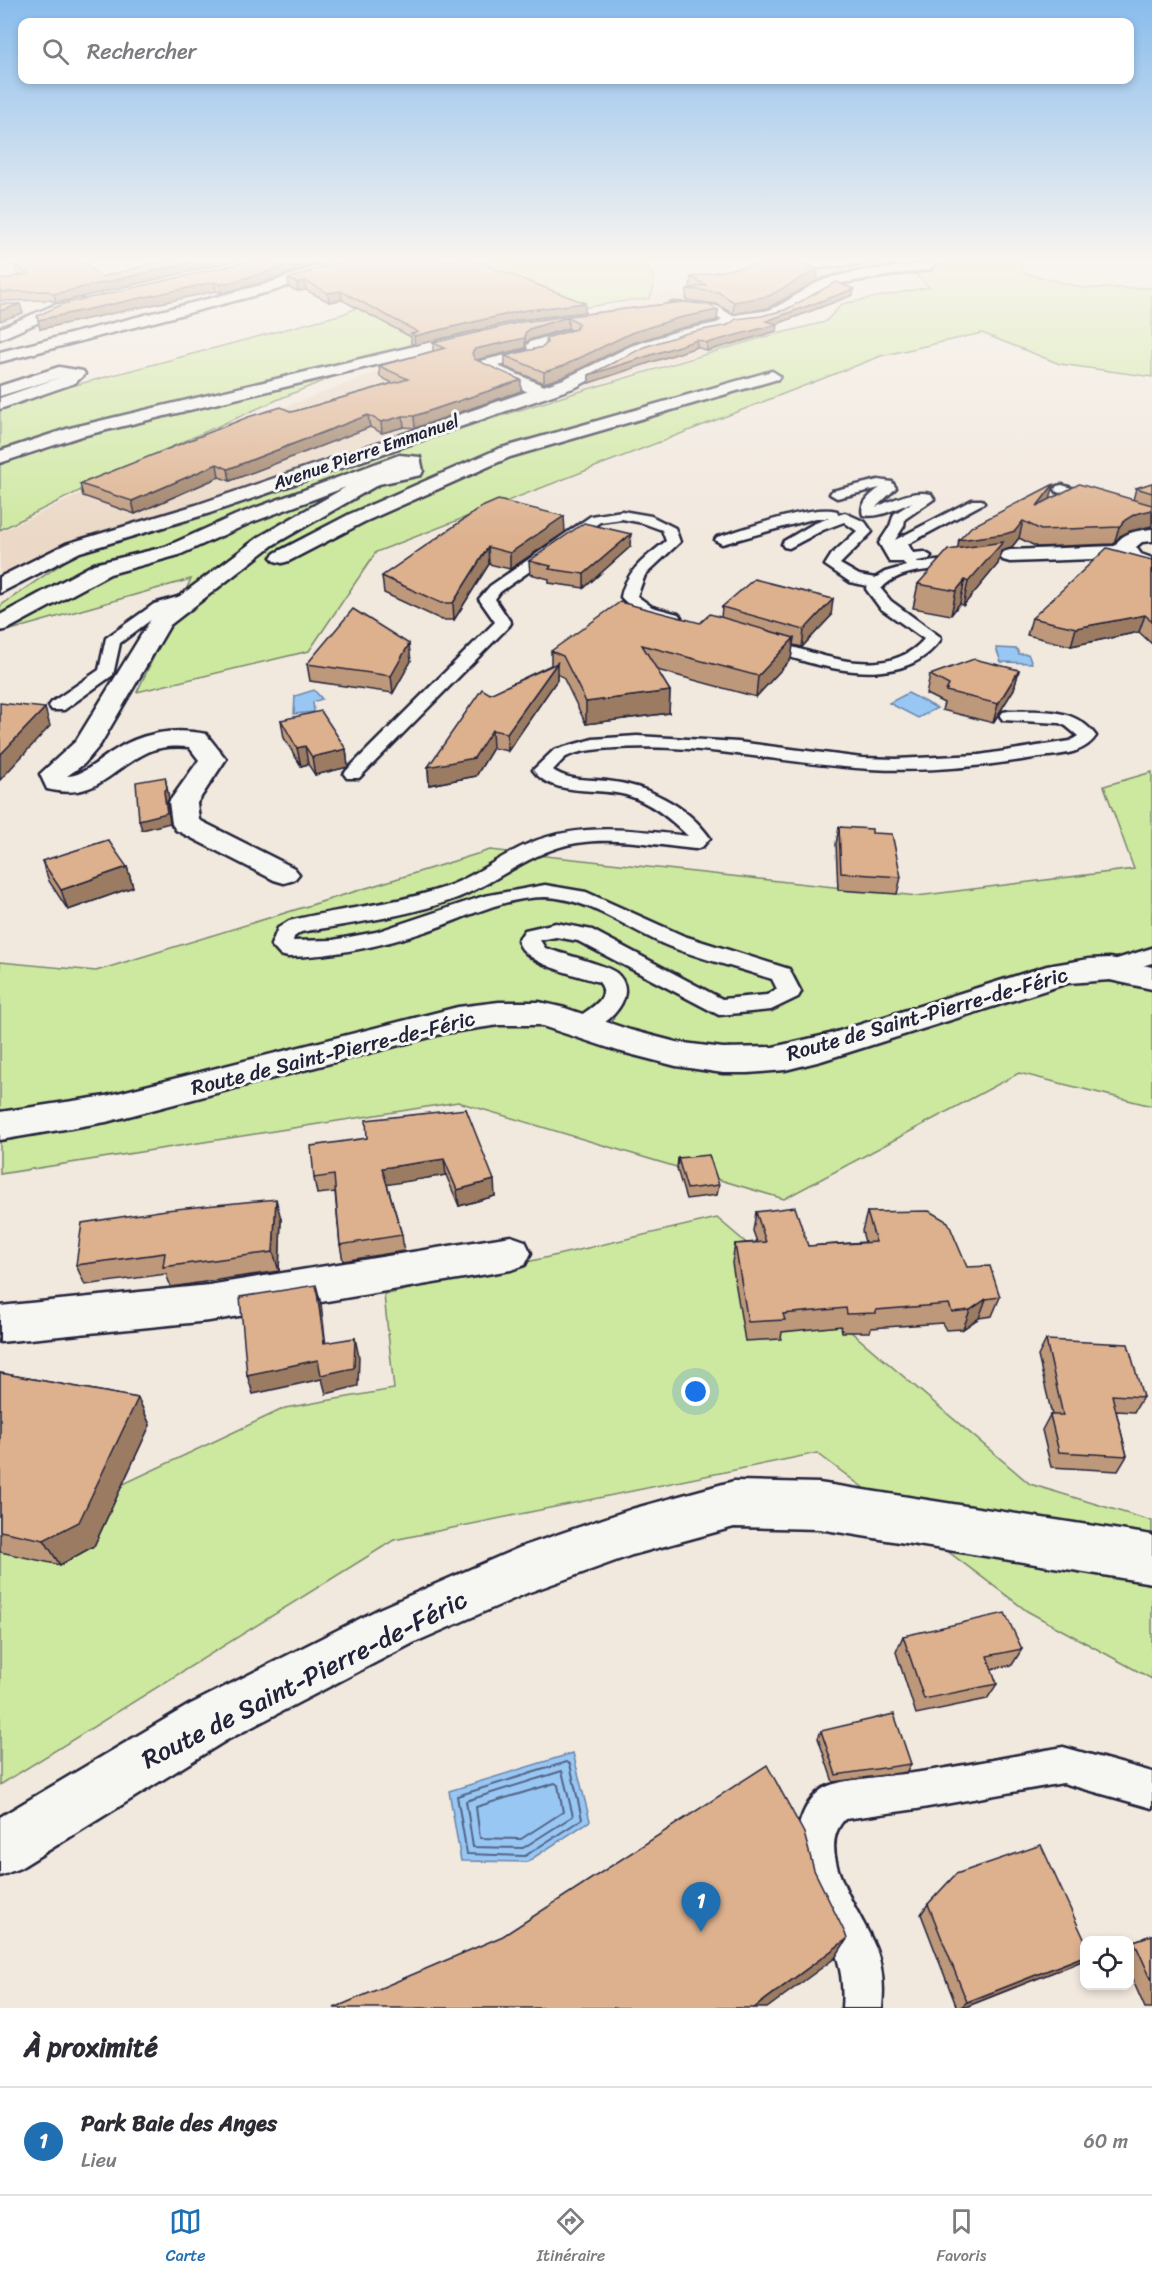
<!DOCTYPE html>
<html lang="fr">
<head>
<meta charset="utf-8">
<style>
  body { margin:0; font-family:Sriracha,sans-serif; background:#f2f2f3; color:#2b2b33 }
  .controls { position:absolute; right:18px; bottom:18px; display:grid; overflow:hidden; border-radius:12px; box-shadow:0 3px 9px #0003 }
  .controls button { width:54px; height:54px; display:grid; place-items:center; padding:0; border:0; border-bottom:2px solid #e1e1e2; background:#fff; color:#2b2b33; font:30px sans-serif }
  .you { position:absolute; left:696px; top:1392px; width:21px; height:21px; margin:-15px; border:4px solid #fff; border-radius:50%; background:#1a73e8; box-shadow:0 0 0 9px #1a73e833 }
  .badge { display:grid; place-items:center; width:39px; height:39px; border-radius:50%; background:#1f6fb2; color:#fff; font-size:20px; font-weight:700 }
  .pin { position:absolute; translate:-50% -50px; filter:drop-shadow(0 2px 3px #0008) }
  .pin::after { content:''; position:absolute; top:32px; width:21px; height:18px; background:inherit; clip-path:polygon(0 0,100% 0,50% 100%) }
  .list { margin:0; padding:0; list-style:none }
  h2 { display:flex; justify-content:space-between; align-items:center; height:78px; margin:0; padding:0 24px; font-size:26px }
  h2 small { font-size:20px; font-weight:400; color:#7c7c81 }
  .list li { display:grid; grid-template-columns:39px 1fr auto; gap:18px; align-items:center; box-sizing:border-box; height:108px; padding:0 24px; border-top:2px solid #e1e1e2 }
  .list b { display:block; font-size:22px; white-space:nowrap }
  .list p { margin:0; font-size:20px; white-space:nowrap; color:#7c7c81 }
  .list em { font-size:20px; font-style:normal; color:#7c7c81 }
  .icon { flex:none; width:33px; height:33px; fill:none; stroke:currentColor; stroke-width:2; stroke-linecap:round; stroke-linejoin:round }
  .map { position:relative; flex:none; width:1152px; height:2008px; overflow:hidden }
  .search { position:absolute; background:#fff; box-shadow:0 3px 9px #0003; left:18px; right:18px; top:18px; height:66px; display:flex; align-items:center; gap:15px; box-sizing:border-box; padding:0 21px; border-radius:12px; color:#7c7c81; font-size:22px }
  .sheet { height:186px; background:#fff }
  nav { display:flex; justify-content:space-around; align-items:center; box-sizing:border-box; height:84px; border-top:2px solid #e1e1e2; background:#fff; font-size:16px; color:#7c7c81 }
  nav a { display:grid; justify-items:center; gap:3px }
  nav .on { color:#1f6fb2 }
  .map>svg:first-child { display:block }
</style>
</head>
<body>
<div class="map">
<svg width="1152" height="2008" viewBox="0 0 1152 2008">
  <rect width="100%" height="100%" fill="#f1e8de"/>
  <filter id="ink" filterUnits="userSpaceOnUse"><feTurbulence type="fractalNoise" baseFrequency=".0167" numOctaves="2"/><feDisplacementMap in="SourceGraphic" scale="12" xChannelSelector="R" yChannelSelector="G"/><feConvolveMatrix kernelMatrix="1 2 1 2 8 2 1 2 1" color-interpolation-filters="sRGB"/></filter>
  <g filter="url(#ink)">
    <path fill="#ebd8c6" d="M669 290 786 331 643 370 174 515 0 592V532L150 461 271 412 394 366 506 333 601 311Z"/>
    <g fill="#cde89f" stroke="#78856d" stroke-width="1.5">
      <path d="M465 259H642C653 274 659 282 649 299L632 300 449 329 279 399 140 461 0 530V405L343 314Z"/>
      <path d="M818 259H1018L1025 273 1083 288H1152V377L1060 364 982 333 881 356 376 552 309 651 137 692 191 579 0 633V606L83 549 297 479 578 392 761 338 825 322 842 304 929 287 910 269 785 281 819 262Z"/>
      <path d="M1152 772V1106L1019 1073 784 1199 458 1102 0 1174V962L96 971 490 850 917 896 1134 869 1104 786Z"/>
      <path d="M717 1218 1030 1484 1152 1521V1679L1027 1611 817 1453 394 1540 0 1785V1542L285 1408 394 1389 384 1295Z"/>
    </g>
    <g fill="#99c7f4" stroke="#6985aa" stroke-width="1.5">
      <path d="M996 648 1017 649 1019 654H1028L1032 663 1001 662Z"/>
      <path d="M314 690 322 699 313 702 314 712 294 714 295 696Z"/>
      <path d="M908 693 937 708 918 718 889 703Z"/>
      <path d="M573 1753 590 1821 527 1862 461 1861 449 1791Z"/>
    </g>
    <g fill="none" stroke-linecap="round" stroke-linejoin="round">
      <g stroke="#526485" stroke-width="2">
        <path d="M567 1762 570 1764 582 1819 525 1856 467 1854 457 1796Z"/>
        <path d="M562 1771 573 1816 523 1848 473 1847 466 1801Z"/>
        <path d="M555 1783 558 1785 563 1812 521 1839 480 1838 476 1807Z"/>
      </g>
      <g stroke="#22223b" stroke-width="5">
        <g id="lane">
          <path d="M878 480 892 482 896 488 876 507C893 500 912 490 931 494L934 499 905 519 904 526 895 540 972 500H982L984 503 908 544 913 553 924 552 931 556 929 559 917 561 918 563 964 558 969 559 971 562 969 565C940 572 903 565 881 589L891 601 939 636 941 639C900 697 810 664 756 646L754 643 756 640 762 638C810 650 884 686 924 639L880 608 866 589 868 586 850 582 825 565 832 554 857 531 844 522 823 530 789 548 784 547 782 544 784 541 813 524 829 518H816L722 544 715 540 717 537C746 529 810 504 837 511L838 515 845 513 865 522 872 532 840 564 859 575 875 578 885 572 906 566 903 562H890L879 543 890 526 894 514 913 502C898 507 880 519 863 515 859 504 871 494 880 488L837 498 830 494 832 491Z"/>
          <path d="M1062 485 1152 513V521L1057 492 1055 489 1057 486Z"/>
          <path d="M622 511 651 516 675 528 680 542 645 575 637 596 652 607 678 614 681 617 678 620C661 625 633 611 621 597 626 571 646 557 666 541L662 530 643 523 622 519 600 522 500 592 495 599 511 623 509 626 359 778H347L344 774 347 770 495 622 479 599 490 586 591 516Z"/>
          <path d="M188 594 193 596 196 599 193 602 164 610 120 643 113 675 64 710H52L49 706 52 702 99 670 106 638 154 604Z"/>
          <path d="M1009 711C1041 711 1075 707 1096 736 1083 756 1056 754 1034 758 980 767 925 772 870 769 785 764 702 743 616 748 600 749 580 750 566 757 562 760 557 766 553 770 568 781 589 779 607 781 646 785 687 805 710 838L702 847 695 849C656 845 616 837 577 843 532 850 498 882 457 898 407 917 353 923 301 932L294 937 293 941 333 940 376 932 484 896 545 885 586 892 684 936 789 969 801 992 798 997 771 1010 719 1015 578 941 556 937 540 940 545 948C559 953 606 965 615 972 647 997 594 1040 571 1033L568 1027C576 1013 616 1002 599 982 578 975 522 964 518 940L525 930 556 923 592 930 722 999 767 995 777 989 772 979C738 968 702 959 668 946 629 930 589 898 545 897 504 897 465 918 427 931 382 946 336 956 288 957L280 955 271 945 278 928 289 921C339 908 391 905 440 889 472 879 499 856 530 843 581 822 635 830 688 836 671 819 650 802 626 795 598 787 552 797 533 770L554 750 593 739 637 736 738 742 862 758 896 759 979 755 1070 741 1078 736 1066 726 1059 723 1003 720 1000 716 1003 712Z"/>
          <path d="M1152 948V963L1112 975 1104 973 1101 968 1104 963Z"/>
          <path d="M1063 1747 1152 1772V1808L1063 1783 917 1809 845 1819C812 1852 863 1914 876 1949 883 1968 884 1988 882 2008H842C847 1945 816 1925 799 1871 791 1845 799 1803 824 1788 843 1778 891 1776 914 1773 964 1766 1013 1756 1063 1747Z"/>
        </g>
      </g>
      <g stroke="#22223b" stroke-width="5">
        <g id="street">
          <path d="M828 259 869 260 862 264 761 273 754 269 761 265Z"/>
          <path d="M925 259H939L931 269 843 283 827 289 800 307 783 315 760 321 732 324 725 320C731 313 757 313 769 310 788 303 803 288 821 281 853 269 888 269 922 263Z"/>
          <path d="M79 299 84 300 86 303 84 306 65 311 0 339V328L55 305Z"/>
          <path d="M569 330 574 332 577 335 574 338 543 347 545 353 543 356 498 366 549 388 551 392 549 396H537L476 368 474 365 476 362 528 350 527 345 530 342Z"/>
          <path d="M772 371 780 376 778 379 510 457 364 522 289 561 282 563 275 561 271 557 275 553 350 514 498 449Z"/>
          <path d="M399 455 420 457 423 471 421 475 379 484 273 545 170 625 100 745 84 764 67 776C83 776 99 760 112 752 139 733 174 727 206 734L226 759 197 803 199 820 294 868 299 874 294 880 284 883 274 880 176 830 172 824 169 802 199 760 189 747C175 746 161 746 148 752 109 770 97 801 47 789L40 774 76 741 153 616 259 537 346 487 250 523 179 555 110 574 8 629 0 631V615L94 564 165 547 236 515Z"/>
          <path d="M1152 529V541L1142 542 1136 547 1141 554 1152 558V572L1121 558 1010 562 1003 560 999 556 1003 552 1010 550 1115 546C1122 532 1137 531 1152 529Z"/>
          <path d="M511 1236 525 1241 531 1253 525 1265 511 1270 209 1321 0 1342V1306L209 1285Z"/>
        </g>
      </g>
      <g stroke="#22223b" stroke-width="5">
        <g id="secondary">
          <path d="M337 259H357L355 262 276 290 0 362V352L266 284Z"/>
          <path d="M674 303 717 306 739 320 727 330 686 338 643 352 576 387 210 513 80 552 0 593V577L66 544 196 505 564 379 631 346 678 331 717 323 722 320 709 313 669 310 667 307 669 304Z"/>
          <path d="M478 331 486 336 483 339 82 436 0 463V451L70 428Z"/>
          <path d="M59 367 83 371 85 374 75 383 0 409V398L61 377 0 396V386Z"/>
          <path d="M1110 958 1152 967V989L1110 980 1068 983 821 1061 785 1070 748 1073H723L676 1066 618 1051 539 1025H499L445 1033 106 1122 0 1140V1112L106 1096 458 1007 499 1002H539L565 1008 630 1030 676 1042 723 1048 773 1047 830 1034 1047 966 1089 959Z"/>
          <path d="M734 1481 819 1483 1152 1535V1583L819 1529 734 1527 632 1555 527 1593 415 1642 225 1741 20 1868 0 1876V1817L189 1705 381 1608 521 1547 632 1509Z"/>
        </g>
      </g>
      <use href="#lane" fill="#f6f6f2" fill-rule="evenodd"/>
      <use href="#street" fill="#f6f6f2" fill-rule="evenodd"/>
      <use href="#secondary" fill="#f6f6f2" fill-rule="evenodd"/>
    </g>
    <g fill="#be987a" stroke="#22223b" stroke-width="1.5">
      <path d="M173 259H242L56 303 50 300 0 301V280L21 276 17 273 15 265 26 263 25 260 101 277Z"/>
      <path d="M259 259H330L265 282 221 293 216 291 40 329Z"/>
      <path d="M691 277 817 281 768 308 733 314 717 304 686 300 687 289 690 288Z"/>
      <path d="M288 279 585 312 520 320 415 345 411 343V337L342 300 329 302 306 290 298 291 289 288Z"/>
      <path d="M854 289 853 295 777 324V331L707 351 697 347 589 383V375L728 325 785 310Z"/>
      <path d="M683 302 718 310 717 320 677 329 630 344 563 377 544 383 505 367V356L543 347 546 344V338L572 330 568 328 529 340 525 343V348L476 360 521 391 415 428 404 427 382 433 370 427 230 481 219 477 135 514 83 496 80 484 292 412 393 383 380 377 379 366 433 351V343L521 322Z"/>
      <path d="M1152 483V526L1130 531 1120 536 1114 544 1037 547 1019 538 1011 548 1001 551 998 564 963 606 960 603 951 615 913 608 918 584 958 548 1050 499 1133 500 1136 488Z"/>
      <path d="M482 507 565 532 510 569 489 564 454 620H442L384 593 382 576Z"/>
      <path d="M630 547 584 588 549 583V579L530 574 529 561Z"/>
      <path d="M1152 560V644L1139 632 1071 646 1027 635 1032 618Z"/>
      <path d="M722 607 831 616 802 647 793 645 791 659 756 697 657 670 670 691 669 713 586 724 563 677 557 674V680L508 751 493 748 476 776 429 785 428 767 490 694 551 665V651L700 623 721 618Z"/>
      <path d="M411 661 393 693 310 681 307 664Z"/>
      <path d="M1019 670 1014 689 993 723 942 710 944 703 926 694 930 675Z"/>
      <path d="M281 720 346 749 348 767 315 775 308 764 301 766 284 738Z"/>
      <path d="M839 827 872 833 901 877 897 894 838 890 836 844Z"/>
      <path d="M42 861 127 867 133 887 68 910 49 881Z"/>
      <path d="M466 1109 495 1196 459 1206 446 1175 387 1184 402 1235 404 1251 343 1261 340 1245 335 1192 317 1194 314 1178 367 1138Z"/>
      <path d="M678 1158 719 1185 717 1195 686 1199 677 1169Z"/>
      <path d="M756 1212 808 1246 865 1242 862 1231 867 1212 967 1267 1000 1297 992 1316 979 1318 963 1329 946 1330 942 1323 871 1328 870 1332H842L841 1326 782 1332 781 1339 745 1341 732 1263 735 1244 757 1242 753 1231Z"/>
      <path d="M281 1219 279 1271 171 1287 166 1274 85 1285 76 1265Z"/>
      <path d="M1046 1340 1143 1397 1134 1412 1116 1411 1127 1456 1118 1471 1051 1467 1042 1430 1050 1415H1052L1038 1356Z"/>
      <path d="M0 1373 138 1398 150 1425 94 1546 60 1565 0 1552Z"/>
      <path d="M903 1636 1022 1649 1012 1665 991 1669 997 1684 987 1699 916 1714 896 1652Z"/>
      <path d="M821 1731 911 1764 907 1772 833 1782 818 1738Z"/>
      <path d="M928 1904 1079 1962 963 2008H957L921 1914Z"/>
      <path d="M1152 1935V2008H1145L1130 1974V1944L1134 1941Z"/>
    </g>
    <g fill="#9b7c63" stroke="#22223b" stroke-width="1.5">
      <path d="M206 259H242L56 303 54 294Z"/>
      <path d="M306 259H330L265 282 221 293 220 284Z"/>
      <path d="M818 269 817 281 768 308 733 314 734 302Z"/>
      <path d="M305 281 306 290 298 291 297 283Z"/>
      <path d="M215 282 216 291 40 329 38 320Z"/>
      <path d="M854 289 853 295 769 327 778 324 777 331 707 351V343Z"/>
      <path d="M341 291 342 300 329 302 328 293Z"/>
      <path d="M585 303V312L520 320 415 345 414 336 520 311Z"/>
      <path d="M20 304 23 313 0 321V311Z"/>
      <path d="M718 310 717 320 677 329 630 344 563 377 544 383V372L631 333 678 318Z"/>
      <path d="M568 317V328L529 340 525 343V333L529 329Z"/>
      <path d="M525 338V348L476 360 472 364V353L475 349Z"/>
      <path d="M697 340V347L589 383V375Z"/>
      <path d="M521 380V391L415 428 414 416Z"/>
      <path d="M368 415 370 427 230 481 228 469Z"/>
      <path d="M403 416 404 427 382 433 381 422Z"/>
      <path d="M217 464 219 477 135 514 132 501Z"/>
      <path d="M1054 484 1050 500 1037 506Z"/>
      <path d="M1152 510V526L1130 531 1120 536 1114 544 1119 527 1125 520 1135 514Z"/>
      <path d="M564 516 565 532 510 569V553Z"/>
      <path d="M1023 521 1019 538 1011 548 1001 551 998 564 963 606 968 582 956 557 959 540Z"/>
      <path d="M631 534 630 547 584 588V574Z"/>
      <path d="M488 547 489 564 454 620 453 603Z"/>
      <path d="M965 580 960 603 951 615 956 591Z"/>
      <path d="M833 599 831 616 802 647 804 630Z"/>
      <path d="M1145 615 1139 632 1071 646 1076 628Z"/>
      <path d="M794 638 791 659 756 697 758 676Z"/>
      <path d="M409 644 411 661 393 693 391 676Z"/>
      <path d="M557 663V680L508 751 507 733Z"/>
      <path d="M1019 670 1014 689 993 723 998 704Z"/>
      <path d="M670 691 669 713 586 724V702Z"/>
      <path d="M45 708 50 726 0 780V755Z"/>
      <path d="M492 730 493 748 476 776 429 785 428 767Z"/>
      <path d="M305 746 308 764 301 766 297 748Z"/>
      <path d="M346 749 348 767 315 775 312 757Z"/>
      <path d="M165 777 169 798 167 802 170 823 142 830 139 820 164 792Z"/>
      <path d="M127 867 133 887 68 910 61 890Z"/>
      <path d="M444 1159 446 1175 385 1185 382 1168Z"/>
      <path d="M494 1180 495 1196 459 1206 457 1190Z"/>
      <path d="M276 1199 281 1219 279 1271 273 1252Z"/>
      <path d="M316 1285 321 1304 328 1362 324 1343Z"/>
      <path d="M986 1299 979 1318 963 1329 970 1310Z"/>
      <path d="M355 1338 359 1357 358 1386 326 1394 322 1379 253 1394 247 1375Z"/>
      <path d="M138 1398 150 1425 94 1546 60 1565 44 1540Z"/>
      <path d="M847 1939 835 1958 767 2008H754Z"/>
      <path d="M1084 1956V1958L1079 1962 963 2008H960L967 2002Z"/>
    </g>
    <g fill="#ddb18e" stroke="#22223b" stroke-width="1.5">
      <path d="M33 259H80L101 277 173 259H206L54 294 48 291 0 292V280L28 274 15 265 28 263 25 260Z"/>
      <path d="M259 259H306L264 273 232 282 220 284 215 282 38 320 37 316 63 304Z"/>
      <path d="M346 259H470L585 303 520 311 414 336 411 334 418 332 341 291 328 293 305 281 297 283 288 279Z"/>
      <path d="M798 261 818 269 769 296 734 302 718 292 687 289 706 285 691 277 747 266Z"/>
      <path d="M836 282 854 289 766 321 778 324 707 343 697 340 589 375 644 347 687 333 728 325 736 319 761 316 785 310Z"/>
      <path d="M683 302 709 305 718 310 678 318 631 333 563 366 544 372 505 356 543 347 547 343 546 338 576 329 579 323 568 317 529 329 525 333V338L475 349 472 353 474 359 521 380 414 416H403L381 422 368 415 228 469 217 464 132 501 80 484 248 417 281 407 292 412 408 379 379 366 445 348 433 343 521 322Z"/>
      <path d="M0 304H20L0 311Z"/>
      <path d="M1152 483V493L1136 488Z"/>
      <path d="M1054 484 1037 506 1079 484 1152 505V510L1135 514 1125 520 1119 527 1041 530 1023 521 1015 531 1005 534 959 540 971 527Z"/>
      <path d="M498 500 564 516 510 553 488 547 453 603H441L382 576 482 507Z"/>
      <path d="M584 523 631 534 584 574 549 569 551 566 529 561Z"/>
      <path d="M1003 542 968 582 965 580 956 591 918 584 948 550Z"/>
      <path d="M1107 548 1152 560V621L1145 615 1076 628 1032 618Z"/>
      <path d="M754 579 833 599 804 630 722 607Z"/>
      <path d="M620 602 700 623 710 614 794 638 758 676 642 645 670 691 586 702 563 656 551 651Z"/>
      <path d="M353 609 409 644 391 676 307 664Z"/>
      <path d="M974 659 1019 670 998 704 946 691 949 685 930 675Z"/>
      <path d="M557 663 507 733 492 730 474 758 428 767 482 689 490 694Z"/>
      <path d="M0 703 45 708 0 755Z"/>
      <path d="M321 711 346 749 312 757 305 746 297 748 281 720Z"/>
      <path d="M165 777 167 788 164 792 167 813 139 820 136 782Z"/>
      <path d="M839 827 872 829V833L892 834 901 877 841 873Z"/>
      <path d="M108 840 127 867 61 890 42 861Z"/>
      <path d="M466 1109 494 1180 457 1190 444 1159 382 1168 402 1235 340 1245 334 1175 314 1178 311 1146 367 1138 366 1120Z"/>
      <path d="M709 1155 719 1185 687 1189 678 1158Z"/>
      <path d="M276 1199 273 1252 163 1267 165 1253 76 1265 82 1223 166 1210Z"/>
      <path d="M795 1207 808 1246 876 1242 867 1212 929 1211 948 1222 967 1267 990 1266 1000 1297 986 1299 970 1310 952 1312 949 1304 876 1310V1313L847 1314 846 1308 783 1314 785 1320 748 1322 735 1244 766 1242 756 1212Z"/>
      <path d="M316 1285 324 1343 355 1338 354 1368 321 1375 318 1360 247 1375 240 1297Z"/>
      <path d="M1046 1340 1128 1344 1143 1397 1112 1395 1127 1456 1059 1452 1050 1415H1063Z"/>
      <path d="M0 1373 138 1398 79 1522 44 1540 0 1531Z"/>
      <path d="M1005 1613 1022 1649 987 1656 997 1684 924 1699 903 1636Z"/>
      <path d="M894 1714 911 1764 836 1775 821 1731Z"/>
      <path d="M767 1765 804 1833 814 1870 845 1933 847 1939 754 2008H334L503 1936Z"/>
      <path d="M1041 1845 1085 1941H1084V1956L967 2002 928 1904 956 1874Z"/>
      <path d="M1152 1935V1981L1134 1941Z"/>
    </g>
  </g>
  <linearGradient id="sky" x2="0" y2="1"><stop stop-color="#88bced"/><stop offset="0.48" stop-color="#f9f5f0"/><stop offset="1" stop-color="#f9f5f0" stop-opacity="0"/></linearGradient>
  <rect width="1152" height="540" fill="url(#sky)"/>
  <g text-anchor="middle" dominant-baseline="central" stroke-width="6" stroke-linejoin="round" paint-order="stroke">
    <g font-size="18" fill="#22223b" stroke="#f6f6f2">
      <text transform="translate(366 452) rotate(-19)">Avenue Pierre Emmanuel</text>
    </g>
    <g font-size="21" fill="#22223b" stroke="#f6f6f2">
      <text transform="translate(927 1014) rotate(-16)">Route de Saint-Pierre-de-Féric</text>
      <text transform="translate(333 1053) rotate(-14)">Route de Saint-Pierre-de-Féric</text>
    </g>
    <g font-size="26" fill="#22223b" stroke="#f6f6f2">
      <text transform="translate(304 1679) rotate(-27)">Route de Saint-Pierre-de-Féric</text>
    </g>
  </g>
</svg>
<div class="controls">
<button><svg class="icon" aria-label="locate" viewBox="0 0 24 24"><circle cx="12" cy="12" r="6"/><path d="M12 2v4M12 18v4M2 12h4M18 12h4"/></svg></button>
</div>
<div class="you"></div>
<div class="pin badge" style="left:701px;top:1932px">1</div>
<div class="search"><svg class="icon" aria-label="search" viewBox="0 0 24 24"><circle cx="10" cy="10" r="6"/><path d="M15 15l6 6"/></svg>Rechercher</div>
</div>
<section class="sheet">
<h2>À proximité<small></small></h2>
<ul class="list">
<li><span class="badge">1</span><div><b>Park Baie des Anges</b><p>Lieu</p></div><em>60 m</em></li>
</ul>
</section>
<nav>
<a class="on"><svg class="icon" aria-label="map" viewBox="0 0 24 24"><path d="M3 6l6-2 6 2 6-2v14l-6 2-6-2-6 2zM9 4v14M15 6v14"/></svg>Carte</a>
<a><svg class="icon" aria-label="directions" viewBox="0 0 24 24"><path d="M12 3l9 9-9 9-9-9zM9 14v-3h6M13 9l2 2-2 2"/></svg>Itinéraire</a>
<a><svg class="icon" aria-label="saved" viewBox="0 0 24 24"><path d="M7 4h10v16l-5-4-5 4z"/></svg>Favoris</a>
</nav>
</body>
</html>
